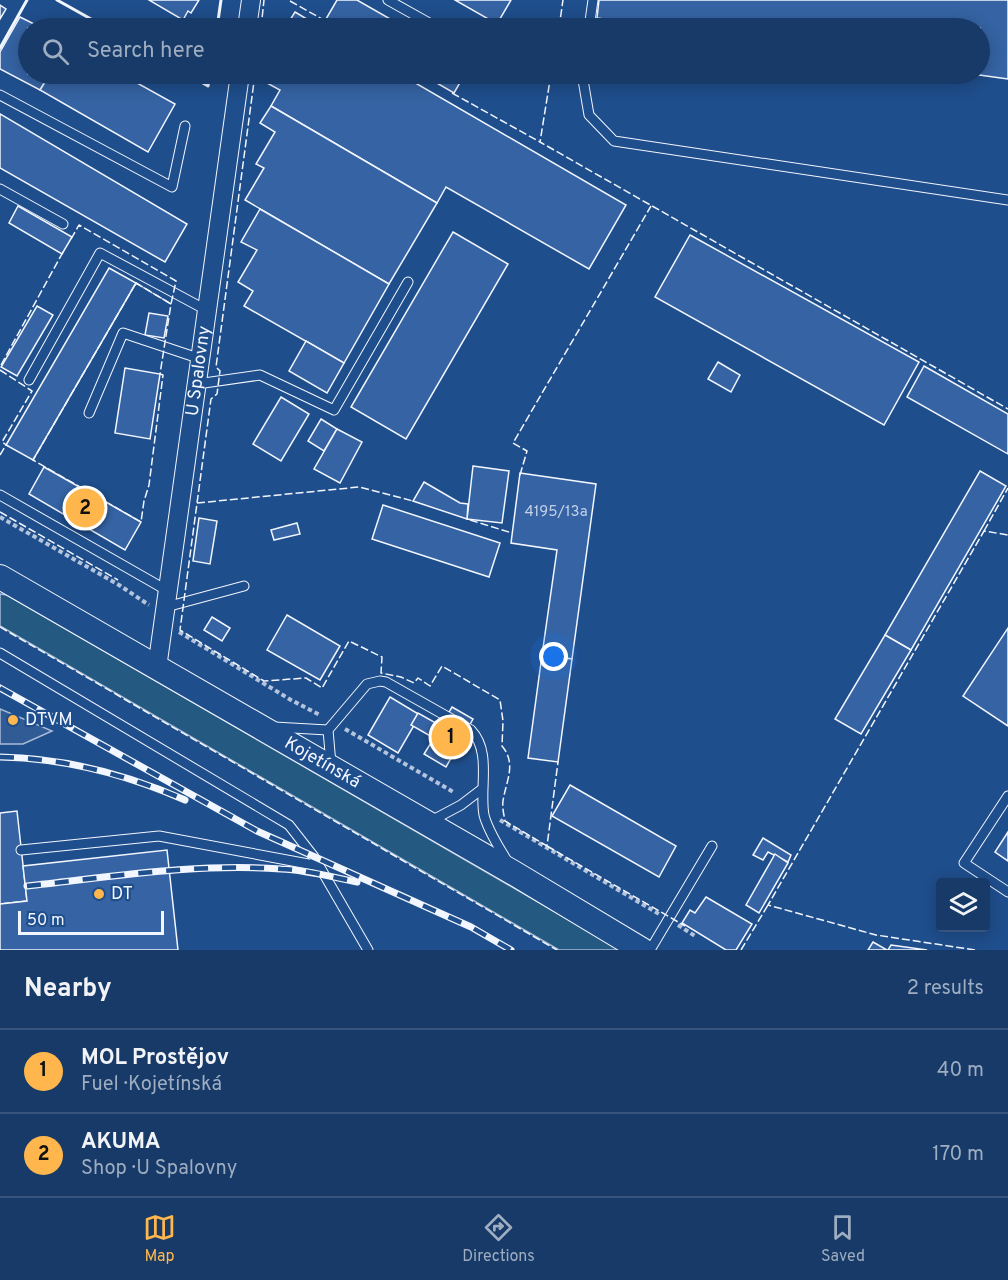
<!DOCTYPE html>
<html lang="en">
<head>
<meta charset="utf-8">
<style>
  body { margin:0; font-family:Overpass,sans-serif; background:#244571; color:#f1f3f6 }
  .controls { position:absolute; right:18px; bottom:18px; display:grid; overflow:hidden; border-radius:6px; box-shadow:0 3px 15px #0003 }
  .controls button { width:54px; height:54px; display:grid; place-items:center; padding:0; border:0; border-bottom:2px solid #36547d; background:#173a69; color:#f1f3f6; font:30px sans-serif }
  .scale { position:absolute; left:18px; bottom:15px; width:146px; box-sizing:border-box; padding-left:6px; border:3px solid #f2f6ff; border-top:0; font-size:16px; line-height:21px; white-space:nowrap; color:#f2f6ff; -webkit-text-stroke:4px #1f4e8c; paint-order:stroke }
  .you { position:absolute; left:554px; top:657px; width:21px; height:21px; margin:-15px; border:4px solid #fff; border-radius:50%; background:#1a73e8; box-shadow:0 0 0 9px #1a73e833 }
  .badge { display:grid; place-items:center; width:39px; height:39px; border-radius:50%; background:#ffb74d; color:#111; font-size:20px; font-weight:700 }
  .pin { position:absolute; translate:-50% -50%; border:3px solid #fff; box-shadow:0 2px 6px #0006 }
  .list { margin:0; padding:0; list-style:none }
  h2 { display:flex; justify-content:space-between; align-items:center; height:78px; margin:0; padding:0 24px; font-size:26px }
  h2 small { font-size:20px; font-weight:400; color:#9eadc0 }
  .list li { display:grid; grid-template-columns:39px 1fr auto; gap:18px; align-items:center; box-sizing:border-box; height:84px; padding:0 24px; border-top:2px solid #36547d }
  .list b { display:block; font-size:22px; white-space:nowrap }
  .list p { margin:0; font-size:20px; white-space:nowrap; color:#9eadc0 }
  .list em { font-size:20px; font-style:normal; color:#9eadc0 }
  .icon { flex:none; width:33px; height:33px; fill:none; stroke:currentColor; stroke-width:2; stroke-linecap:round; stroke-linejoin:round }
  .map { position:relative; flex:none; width:1008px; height:950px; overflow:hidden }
  .search { position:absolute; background:#173a69; box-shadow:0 3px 15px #0003; left:18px; right:18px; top:18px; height:66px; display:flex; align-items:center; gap:15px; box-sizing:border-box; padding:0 21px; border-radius:33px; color:#9eadc0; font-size:22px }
  .sheet { height:246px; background:#173a69 }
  nav { display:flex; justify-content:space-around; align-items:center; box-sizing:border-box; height:84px; border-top:2px solid #36547d; background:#173a69; font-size:16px; color:#9eadc0 }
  nav a { display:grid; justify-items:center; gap:3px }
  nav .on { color:#ffb74d }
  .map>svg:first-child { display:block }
</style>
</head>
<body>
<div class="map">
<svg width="1008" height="950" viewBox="0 0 1008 950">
  <rect width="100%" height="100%" fill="#1f4e8c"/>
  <path fill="#245a82" stroke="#a8bbd7" stroke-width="1.5" d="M0 594 7 595 621 950H559L0 626Z"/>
  <path fill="#305b95" stroke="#a8bbd7" stroke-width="1.5" d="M0 709 52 731 23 744H0Z"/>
  <g fill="#3563a3" stroke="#f2f6ff" stroke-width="1.5">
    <path d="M149 0H199L191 13 188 11 183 20Z"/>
    <path d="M337 0H357L406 28H343L326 19Z"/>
    <path d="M455 0H511L497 24Z"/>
    <path d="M599 0H1008V79L972 74H980V28H670L597 18Z"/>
    <path d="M0 5 6 9 0 19Z"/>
    <path d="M295 12 322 28H285Z"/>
    <path d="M20 17 42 28H28V74H50L40 90 0 69V52Z"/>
    <path d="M147 21 160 28H143Z"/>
    <path d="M50 74H121L175 104 148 152 40 90Z"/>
    <path d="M269 74H400L626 205 589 269 446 187 437 203 271 106 280 90 265 82Z"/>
    <path d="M421 74H465L454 93Z"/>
    <path d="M271 106 437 203 389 284 245 200 264 168 256 164 275 132 260 123Z"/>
    <path d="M0 114 187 224 165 262 0 168Z"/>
    <path d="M18 206 72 237 62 254 9 223Z"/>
    <path d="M260 209 389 284 344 363 244 306 253 291 238 282 257 250 241 242Z"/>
    <path d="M453 232 508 264 406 439 351 407Z"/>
    <path d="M690 235 919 362 884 425 655 297Z"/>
    <path d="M109 268 136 283 33 460 6 445Z"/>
    <path d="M37 306 53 315 17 376 1 367Z"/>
    <path d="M149 313 168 316 164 338 145 335Z"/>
    <path d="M306 341 344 363 327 393 289 371Z"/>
    <path d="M718 362 740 375 731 392 708 379Z"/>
    <path d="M924 366 1008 414V454L907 397Z"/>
    <path d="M125 368 160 374 150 439 115 433Z"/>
    <path d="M281 397 309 414 281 461 253 444Z"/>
    <path d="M321 419 337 429 324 451 308 441Z"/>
    <path d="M337 429 362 442 340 483 314 469Z"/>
    <path d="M473 466 509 471 502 523 467 519Z"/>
    <path d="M44 467 141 522 125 550 29 494Z"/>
    <path d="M980 471 1006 486 911 650 885 635Z"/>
    <path d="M520 473 596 484 572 659 542 655 557 550 511 543Z"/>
    <path d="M424 482 460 503 468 504 467 519 413 501Z"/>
    <path d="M383 505 500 543 489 577 372 539Z"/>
    <path d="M199 518 217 521 210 564 193 561Z"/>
    <path d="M297 523 300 534 274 540 271 530Z"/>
    <path d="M287 615 340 646 320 680 267 650Z"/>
    <path d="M212 617 230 628 222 641 204 630Z"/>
    <path d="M1008 628V726L963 696Z"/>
    <path d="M885 635 911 650 861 734 835 719Z"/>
    <path d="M542 655 572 659 558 762 528 758Z"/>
    <path d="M390 697 420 715 398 753 368 735Z"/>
    <path d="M452 707 473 719 446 767 424 754 434 738 411 725 418 713 441 726Z"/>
    <path d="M570 785 676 846 659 877 552 816Z"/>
    <path d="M17 811 27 901 0 904V813Z"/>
    <path d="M1008 832V861L995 852Z"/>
    <path d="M763 838 791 855 788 862 768 852 763 860 753 855Z"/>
    <path d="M167 850 178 950H0V904L27 901 23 866Z"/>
    <path d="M775 854 788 863 759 913 746 905Z"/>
    <path d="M706 897 752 924 736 950H726L682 923 690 910 695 913Z"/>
    <path d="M873 942 887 950H868Z"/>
    <path d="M891 945 927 950H888Z"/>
  </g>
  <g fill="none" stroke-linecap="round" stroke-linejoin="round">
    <g stroke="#f2f6ff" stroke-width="11">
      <g id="lane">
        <path d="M388 0 438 28"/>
        <path d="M589 28 593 0"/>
        <path d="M582 74 589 115 614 141 1008 200"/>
        <path d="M0 95 172 187 185 126"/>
        <path d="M0 189 63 224"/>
        <path d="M29 380 100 253 208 311"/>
        <path d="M197 384 260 375 334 410 408 282"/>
        <path d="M89 413 123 333 201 359"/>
        <path d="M0 495 168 591"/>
        <path d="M166 607 244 586"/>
        <path d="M0 653 289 825 314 857 368 950"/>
        <path d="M274 727 328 730"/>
        <path d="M331 764 328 730 367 684 380 681 386 682 471 730C492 752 479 788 484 815 488 831 499 847 507 861"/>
        <path d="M1008 796 964 863 1008 892"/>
        <path d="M429 822 461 805 482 789"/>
        <path d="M21 850 159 836 319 866"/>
        <path d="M650 950 712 846"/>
      </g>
    </g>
    <g stroke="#f2f6ff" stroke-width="20">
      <g id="street">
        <path d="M247 28 251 0"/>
        <path id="s1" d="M157 668 240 74"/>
      </g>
    </g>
    <g stroke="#f2f6ff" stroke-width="26">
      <g id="secondary">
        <path id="s2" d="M0 577 512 872 642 950"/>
      </g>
    </g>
    <g stroke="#b3c4dc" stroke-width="4" stroke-dasharray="4.5 3" stroke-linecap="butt">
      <path d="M0 517 119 585 149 605"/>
      <path d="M179 632 291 700 320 715"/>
      <path d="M345 729 455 793"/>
      <path d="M500 820 659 914"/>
      <path d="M678 925 695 936"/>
    </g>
    <use href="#lane" stroke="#1f4e8c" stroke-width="9"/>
    <use href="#street" stroke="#1f4e8c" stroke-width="18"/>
    <use href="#secondary" stroke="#1f4e8c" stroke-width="24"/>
    <g stroke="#f2f6ff" stroke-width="7">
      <g id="rail">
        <path d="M0 688 257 831 471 927 511 950"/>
        <path d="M0 757C63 758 128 775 185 800"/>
        <path d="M27 886C111 877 196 863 281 869 307 870 332 877 357 882"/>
      </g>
    </g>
    <use href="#rail" stroke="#1f4e8c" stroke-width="4.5" stroke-dasharray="14" stroke-linecap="butt"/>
    <g stroke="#f2f6ff" stroke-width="1.5" stroke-dasharray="8 3" stroke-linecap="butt">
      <path d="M290 1 338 28"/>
      <path d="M261 28 264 0"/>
      <path d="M559 28 563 0"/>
      <path d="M255 74 216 367 220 371 217 394 211 399 180 630 264 681 306 678 322 688 349 641 382 657 381 673 401 677 414 683 418 678 430 686 442 666 500 700 503 721 502 746C517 764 506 781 503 801 502 808 504 815 505 821L547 846 558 762"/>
      <path d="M551 74 540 142 1008 409"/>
      <path d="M452 93 540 142"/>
      <path d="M71 239 79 225 176 281 171 304 136 283 135 286"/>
      <path d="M136 283 171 304 160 374 163 375 149 485 144 501 141 522 33 460Z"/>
      <path d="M1 365 63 252"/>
      <path d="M0 370 32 391 2 442 8 446"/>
      <path d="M0 455 6 445"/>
      <path d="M520 475 527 451 513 443 651 206"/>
      <path d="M197 503 359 487 413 501"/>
      <path d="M0 512 118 580"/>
      <path d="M470 520 512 533"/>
      <path d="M984 531 1008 488"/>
      <path d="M0 627 557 950"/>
      <path d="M547 846 685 926"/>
      <path d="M741 950 768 905"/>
      <path d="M975 950 876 935 768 905 984 531 1008 535"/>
    </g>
    <g stroke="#f2f6ff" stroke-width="3">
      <path d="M57 0 107 28"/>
      <path d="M217 28 221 0"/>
      <path d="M0 48 27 0"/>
      <path d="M187 74 208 86 210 74"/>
    </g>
  </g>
  <g fill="#ffb74d" stroke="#1f4e8c" stroke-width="2">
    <circle cx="13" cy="720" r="6"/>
    <circle cx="99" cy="894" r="6"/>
  </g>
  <g text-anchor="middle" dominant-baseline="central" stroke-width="4.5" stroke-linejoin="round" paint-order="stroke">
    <g font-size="15" fill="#c3d1e8">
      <text x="556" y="512">4195/13a</text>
    </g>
    <g font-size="18" fill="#f2f6ff" stroke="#1f4e8c">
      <text stroke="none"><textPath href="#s1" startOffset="300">U Spalovny</textPath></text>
      <text stroke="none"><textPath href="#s2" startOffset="372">Kojetínská</textPath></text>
    </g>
    <g font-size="18" fill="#f2f6ff" stroke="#1f4e8c" text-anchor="start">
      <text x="25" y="720">DTVM</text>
      <text x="111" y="894">DT</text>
    </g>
  </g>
</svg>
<div class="controls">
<button><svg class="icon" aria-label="layers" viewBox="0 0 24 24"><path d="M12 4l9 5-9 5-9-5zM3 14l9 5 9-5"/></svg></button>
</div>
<div class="scale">50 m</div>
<div class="you"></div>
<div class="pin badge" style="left:451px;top:737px">1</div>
<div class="pin badge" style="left:85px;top:508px">2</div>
<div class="search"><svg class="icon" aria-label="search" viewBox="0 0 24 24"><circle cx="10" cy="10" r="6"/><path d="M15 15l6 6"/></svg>Search here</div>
</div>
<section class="sheet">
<h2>Nearby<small>2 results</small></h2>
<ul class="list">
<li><span class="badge">1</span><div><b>MOL Prostějov</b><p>Fuel · Kojetínská</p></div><em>40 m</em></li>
<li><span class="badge">2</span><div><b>AKUMA</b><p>Shop · U Spalovny</p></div><em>170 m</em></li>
</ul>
</section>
<nav>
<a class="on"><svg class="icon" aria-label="map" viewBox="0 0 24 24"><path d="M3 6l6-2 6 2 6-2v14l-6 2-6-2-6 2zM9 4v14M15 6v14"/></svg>Map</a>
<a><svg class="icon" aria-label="directions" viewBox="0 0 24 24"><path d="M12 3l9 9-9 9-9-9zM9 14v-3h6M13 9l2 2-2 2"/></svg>Directions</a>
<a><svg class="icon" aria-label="saved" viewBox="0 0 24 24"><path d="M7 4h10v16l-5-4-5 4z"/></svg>Saved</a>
</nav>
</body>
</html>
